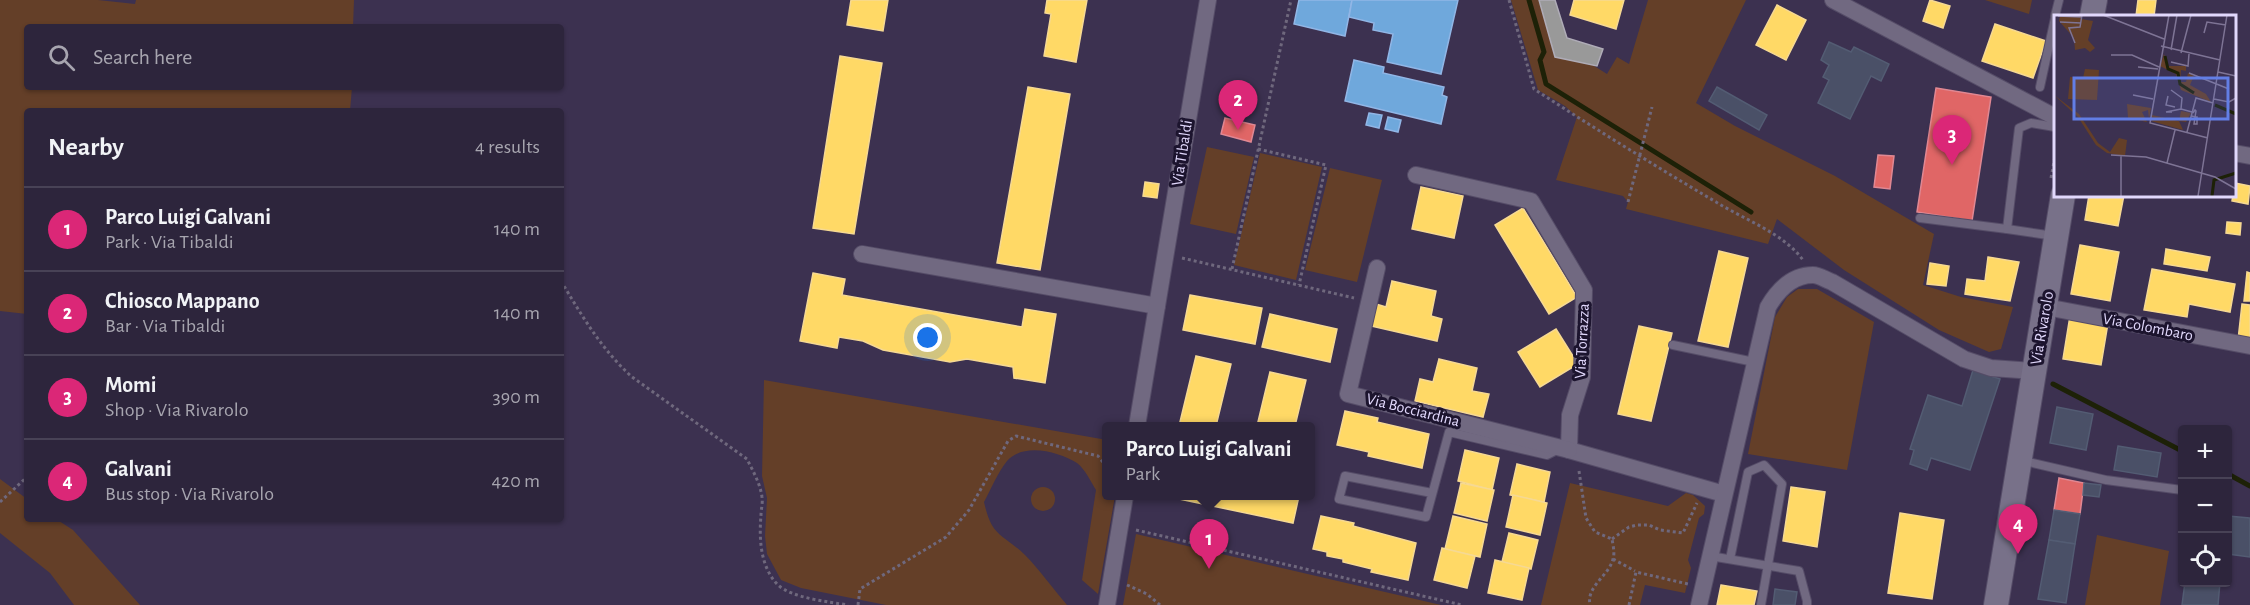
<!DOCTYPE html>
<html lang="en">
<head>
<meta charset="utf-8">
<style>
  body { margin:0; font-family:"Alegreya Sans",sans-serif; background:#393147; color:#f1f3f6 }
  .controls { position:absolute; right:18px; bottom:18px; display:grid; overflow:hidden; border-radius:6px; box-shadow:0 2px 4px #0004 }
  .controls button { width:54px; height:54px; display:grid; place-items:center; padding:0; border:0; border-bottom:2px solid #484256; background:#2d253c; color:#f1f3f6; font:30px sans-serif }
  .you { position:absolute; left:928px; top:338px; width:21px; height:21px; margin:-15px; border:4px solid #fff; border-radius:50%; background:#1a73e8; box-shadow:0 0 0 9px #1a73e833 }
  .badge { display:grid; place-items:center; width:39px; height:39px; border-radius:50%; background:#db2777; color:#fff; font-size:20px; font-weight:700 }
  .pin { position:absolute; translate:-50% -50px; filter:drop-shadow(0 2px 3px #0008) }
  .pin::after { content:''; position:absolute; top:32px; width:21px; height:18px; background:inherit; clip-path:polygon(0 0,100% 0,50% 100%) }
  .popup { position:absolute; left:1102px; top:422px; width:213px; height:78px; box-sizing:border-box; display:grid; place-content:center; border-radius:6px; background:#2d253c; filter:drop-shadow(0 2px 4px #0005); font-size:20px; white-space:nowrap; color:#a7a5af }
  .popup b { font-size:22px; color:#f1f3f6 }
  .popup::after { content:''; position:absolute; left:50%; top:100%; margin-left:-12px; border:12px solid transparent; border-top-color:#2d253c }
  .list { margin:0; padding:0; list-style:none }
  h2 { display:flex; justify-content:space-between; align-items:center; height:78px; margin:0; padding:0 24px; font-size:26px }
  h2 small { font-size:20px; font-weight:400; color:#a7a5af }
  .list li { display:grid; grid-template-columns:39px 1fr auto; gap:18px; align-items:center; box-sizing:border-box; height:84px; padding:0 24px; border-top:2px solid #484256 }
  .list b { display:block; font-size:22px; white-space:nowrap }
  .list p { margin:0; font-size:20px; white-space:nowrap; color:#a7a5af }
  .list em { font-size:20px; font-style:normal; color:#a7a5af }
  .icon { flex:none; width:33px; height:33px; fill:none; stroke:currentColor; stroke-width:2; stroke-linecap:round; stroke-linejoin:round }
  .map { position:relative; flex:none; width:2250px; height:605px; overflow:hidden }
  .search { position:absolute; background:#2d253c; box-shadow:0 2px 4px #0004; left:24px; top:24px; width:540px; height:66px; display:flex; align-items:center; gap:15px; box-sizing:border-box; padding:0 21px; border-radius:6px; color:#a7a5af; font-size:22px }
  .panel { position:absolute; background:#2d253c; box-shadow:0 2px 4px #0004; left:24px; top:108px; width:540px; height:414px; border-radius:6px }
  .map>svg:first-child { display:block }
</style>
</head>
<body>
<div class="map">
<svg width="2250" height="605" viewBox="0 0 2250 605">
  <rect width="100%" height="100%" fill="#3c3150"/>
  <g fill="#643f28">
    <path d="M0 0H98L135 4 136 0H354L353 27H27V87H352L350 111H27V314L0 311Z"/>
    <path d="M1511 0H1539L1556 57 1591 64 1607 74 1617 57 1629 64 1648 0H1746L1696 103 1735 126 1835 176 1934 234 1923 285 1961 297 2013 307 2001 349 1989 352 1939 330 1844 270 1777 219 1768 244 1626 209 1628 202 1623 196 1556 180 1577 117 1565 106 1538 90Z"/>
    <path d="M1985 0H2032L2029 14Z"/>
    <path d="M1207 147 1254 157 1236 234 1190 224Z"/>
    <path d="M1260 153 1322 167 1296 280 1234 265Z"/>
    <path d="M1330 168 1382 180 1357 282 1305 270Z"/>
    <path d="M1798 289H1817L1874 322 1847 470 1748 454 1775 317 1787 297Z"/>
    <path d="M764 380 1107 440V496H1115L1098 594 1082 580 1096 490C1091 482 1085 469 1077 463 1059 452 1024 442 1007 461 998 472 991 489 984 502 992 538 1002 533 1025 555 1040 570 1053 589 1067 605H886L801 588 781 580 767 554 765 536 767 498 762 476Z"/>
    <path d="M0 479 27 499V519H56L73 530 140 605H74L50 573 0 533Z"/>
    <path d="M1570 483 1668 506 1686 493 1693 495 1705 506 1704 514 1699 518 1688 560 1691 568 1685 593 1645 585 1640 605H1541Z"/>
    <circle cx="1043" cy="499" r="12"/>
    <path d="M1136 534 1441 605H1123Z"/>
    <path d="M2097 535 2169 551 2160 605H2085Z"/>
  </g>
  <g fill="#ffd966" stroke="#f6d993" stroke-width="1.5">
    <path d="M851 0H888L883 31 847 25Z"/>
    <path d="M1047 0H1087L1076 62 1044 56 1051 14 1045 13Z"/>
    <path d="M1574 0H1624L1616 29 1570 15Z"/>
    <path d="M1930 0 1950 6 1943 28 1923 21Z"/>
    <path d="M2138 0H2156L2154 16H2136Z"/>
    <path d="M1777 5 1806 20 1786 60 1756 45Z"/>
    <path d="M1995 24 2046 41 2033 78 1982 61Z"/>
    <path d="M840 56 882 63 854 234 813 228Z"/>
    <path d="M1028 87 1070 94 1040 270 997 263Z"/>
    <path d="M1145 182 1159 184 1157 198 1143 196Z"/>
    <path d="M2235 183 2250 186 2248 204 2232 201Z"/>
    <path d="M1421 187 1463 196 1454 238 1412 229Z"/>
    <path d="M2089 195H2124L2118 226 2085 220Z"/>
    <path d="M1523 208 1577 297 1549 314 1495 225Z"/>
    <path d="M2227 222 2241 223 2240 235 2226 233Z"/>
    <path d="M2080 245 2119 252 2110 301 2071 294Z"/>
    <path d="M2166 249 2210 257 2207 271 2164 264Z"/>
    <path d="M1719 251 1748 258 1728 347 1698 341Z"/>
    <path d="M1988 257 2019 262 2010 301 1965 294 1967 279 1985 281Z"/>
    <path d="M1930 263 1949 266 1946 286 1927 284Z"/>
    <path d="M2152 269 2235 284 2230 312 2189 304 2187 317 2144 310Z"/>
    <path d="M2247 272 2250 273V301H2244Z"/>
    <path d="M813 273 845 279 842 295 1022 327 1025 309 1056 314 1045 383 1014 378 1013 367 967 359 950 362 883 350 863 341 839 337 837 348 800 341Z"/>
    <path d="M1392 281 1436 291 1431 316 1442 319 1437 341 1371 326 1376 304 1386 307Z"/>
    <path d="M1190 295 1262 308 1255 344 1183 330Z"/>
    <path d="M2242 304 2250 305V341L2238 340Z"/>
    <path d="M1270 314 1337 329 1330 362 1262 347Z"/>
    <path d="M2070 316 2108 323 2101 365 2063 359Z"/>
    <path d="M1639 326 1672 333 1651 421 1618 414Z"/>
    <path d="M1556 329 1578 364 1540 387 1518 352Z"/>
    <path d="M1196 356 1231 364 1216 426H1179Z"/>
    <path d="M1439 359 1477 368 1472 391 1489 394 1483 417 1415 401 1420 379 1433 382Z"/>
    <path d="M1270 372 1306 380 1295 426H1257Z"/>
    <path d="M1345 411 1378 418 1377 422 1429 434 1422 468 1368 456 1369 452 1337 445Z"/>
    <path d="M1465 450 1499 458 1492 490 1458 481Z"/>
    <path d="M1517 464 1550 472 1544 502 1510 495Z"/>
    <path d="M1461 483 1494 490 1487 521 1454 513Z"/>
    <path d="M1791 487 1825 492 1817 547 1783 541Z"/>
    <path d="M1513 495 1547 503 1540 535 1506 527Z"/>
    <path d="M1165 496H1299L1293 523Z"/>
    <path d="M1900 513 1944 520 1932 599 1888 593Z"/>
    <path d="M1321 516 1354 523 1353 526 1416 543 1408 580 1371 572 1372 569 1343 562V559L1327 556V552L1313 549Z"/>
    <path d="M1453 516 1487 524 1480 557 1445 549Z"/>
    <path d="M1509 533 1538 540 1531 569 1502 562Z"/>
    <path d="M1442 548 1475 556 1467 588 1434 580Z"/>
    <path d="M1495 560 1529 568 1522 600 1488 593Z"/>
    <path d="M1721 585 1757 591 1754 605H1717Z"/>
  </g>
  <g fill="#e06666" stroke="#e08893" stroke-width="1.5">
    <path d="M1936 88 1991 97 1972 221 1917 212Z"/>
    <path d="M1225 118 1255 125 1251 142 1221 134Z"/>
    <path d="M1878 155 1894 156 1890 189 1874 187Z"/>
    <path d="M2059 478 2084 483 2080 514 2054 510Z"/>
  </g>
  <g fill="#6fa8dc" stroke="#91b6e6" stroke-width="1.5">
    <path d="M1299 0H1352L1345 36 1294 24Z"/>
    <path d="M1352 0H1458L1441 74 1387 62 1393 34 1373 30 1374 23 1349 17Z"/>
    <path d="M1354 60 1384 67 1383 73 1444 87 1442 95 1447 97 1441 124 1345 101Z"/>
    <path d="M1369 113 1382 115 1379 128 1366 125Z"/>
    <path d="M1388 117 1401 120 1398 132 1385 129Z"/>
  </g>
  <path fill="#999" stroke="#afacb7" stroke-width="1.5" d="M1539 0H1555L1567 38 1603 49 1597 66 1555 57Z"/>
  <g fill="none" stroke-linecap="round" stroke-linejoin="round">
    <g stroke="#1d2107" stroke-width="5">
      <path d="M1529 0 1544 52 1540 60 1546 84 1751 212"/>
      <path d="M2053 384 2182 451"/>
      <path d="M2228 474 2250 486"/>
    </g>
  </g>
  <g fill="#4a5067" stroke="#535c73" stroke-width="1.5">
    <path d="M1829 42 1851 52 1854 47 1889 64 1881 81 1871 76 1850 119 1818 103 1829 80 1823 77 1829 65 1821 60Z"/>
    <path d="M1717 87 1767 115 1759 130 1709 101Z"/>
    <path d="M1973 370 2000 379 1970 470 1931 458 1927 470 1910 464 1914 450 1910 449 1928 395 1962 406Z"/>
    <path d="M2057 407 2093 414 2086 450 2050 443Z"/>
    <path d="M2118 446 2161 453 2157 477 2114 470Z"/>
    <path d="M2084 483 2101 485 2099 497 2083 495Z"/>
    <path d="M2054 510 2080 514 2075 544 2049 540Z"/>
    <path d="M2228 516 2250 518V557L2228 554Z"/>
    <path d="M2049 540 2075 544 2066 603 2038 599Z"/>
    <path d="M2185 582H2220L2218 605H2182Z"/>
    <path d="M1775 589 1797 592 1795 605H1773Z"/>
  </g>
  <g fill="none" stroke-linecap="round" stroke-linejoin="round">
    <g stroke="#554c67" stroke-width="10">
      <g id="service">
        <path d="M2055 16 2059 0"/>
        <path d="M2040 87 2055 18"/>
        <path d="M1920 218 2007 229 2019 128 2031 123 2055 127"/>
        <path d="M2007 229 2054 236"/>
        <path d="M1673 345 1754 362"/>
        <path d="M2020 460 2106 480 2182 490"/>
        <path d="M1432 493 1345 476 1339 499 1426 517 1449 432 1547 455 1559 449"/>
        <path d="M1710 556 1799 571 1807 601V605"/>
        <path d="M1730 559 1748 472 1764 465 1782 484 1761 605"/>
      </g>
    </g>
    <g stroke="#554c67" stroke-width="18">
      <g id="minor">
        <path d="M1833 0 2055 117"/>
        <path d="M2234 153 2250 156"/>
        <path d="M1416 175 1531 201 1584 290 1582 377 1570 415 1569 450 1724 494"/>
        <path d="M862 254 1157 306"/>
        <path d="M1377 268 1348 394 1569 450"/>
        <path d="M2046 307 2250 346"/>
        <path d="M1137 426 1208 0"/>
        <path d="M1107 605 1125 496"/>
        <path d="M1699 605 1768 307C1778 290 1792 275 1813 275 1819 275 1826 280 1832 282L1964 359 1991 368 2035 371"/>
      </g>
    </g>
    <g stroke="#554c67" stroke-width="26">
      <g id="secondary">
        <path d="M2092 16 2095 0"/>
        <path d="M1996 605 2063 195"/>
      </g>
    </g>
    <g stroke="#6f687d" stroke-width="3" stroke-dasharray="3 3" stroke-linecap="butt">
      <path d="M1509 0 1534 89C1594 128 1655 166 1716 202 1745 220 1783 233 1803 260"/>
      <path d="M1258 149 1326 165 1299 285"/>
      <path d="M2051 178 2055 156"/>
      <path d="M1628 202 1652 107"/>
      <path d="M1182 258 1354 298"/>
      <path d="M1232 269 1291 0"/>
      <path d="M561 281C582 316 602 350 632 377L747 459C753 471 760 483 762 497 763 503 761 509 761 515 759 538 760 567 778 585 792 598 829 602 848 605"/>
      <path d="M1579 471 1586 518 1595 532 1612 539C1613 545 1615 553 1613 559 1609 576 1586 586 1590 605"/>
      <path d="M0 502 27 477"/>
      <path d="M1136 530 1462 605"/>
      <path d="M1612 539 1629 527 1637 525H1649L1660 530 1683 533 1697 503"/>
      <path d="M1613 559 1635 571"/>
      <path d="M1127 585 1147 594 1160 605"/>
      <path d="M858 605 860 589 946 537 969 510 1008 441 1016 436 1098 456 1107 467"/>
      <path d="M1629 605 1636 572 1688 584"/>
    </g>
    <use href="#service" stroke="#716981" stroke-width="8"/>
    <use href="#minor" stroke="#716981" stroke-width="16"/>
    <use href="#secondary" stroke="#787189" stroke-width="24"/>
  </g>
  <g text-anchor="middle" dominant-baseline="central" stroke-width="6" stroke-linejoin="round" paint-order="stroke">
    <g font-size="16" fill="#e1d8fc" stroke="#1c142e">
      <text transform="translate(1182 153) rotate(-81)">Via Tibaldi</text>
      <text transform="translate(2148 327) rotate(11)">Via Colombaro</text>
      <text transform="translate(2042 328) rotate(-80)">Via Rivarolo</text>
      <text transform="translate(1582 341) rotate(-87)">Via Torrazza</text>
      <text transform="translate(1413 410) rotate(14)">Via Bocciardina</text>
    </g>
  </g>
  <g transform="translate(2054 15)">
    <rect width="182" height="182" fill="#3c3150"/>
    <path d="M28 0 27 4 39 6 34 25 41 33 36 37 31 33 21 35 20 23 5 6 6 1ZM110 39 114 51H132V56L127 55 126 67H132L134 58 140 61 136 70 152 79 157 87 127 75 122 59 106 51ZM31 54 45 55 43 85 14 84 16 62 29 63ZM0 80 25 99 44 128 56 137 65 123 73 125 71 141 53 138 42 130 24 102ZM73 89 97 93 95 104 94 95 88 97 93 107 74 103ZM127 96 137 98 132 107 125 106 129 115 97 106 98 100 125 106Z" fill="#643f28"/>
    <path fill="none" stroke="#1d2107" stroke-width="3" d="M111 41 114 54 124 58 126 69 140 78M161 90 182 99M158 181 160 165 182 158"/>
    <path fill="none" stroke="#7e7495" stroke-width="1.5" d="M49 0 110 24M115 0 96 108 154 123M4 1 27 2M6 7 27 8M150 18 153 7 172 10M21 28 15 13 26 12 28 0M107 31 166 45M117 35 123 0M127 38 137 0M57 40H78L105 52M117 47 134 51 135 39M84 52 104 54M164 57 182 61M135 58 175 74M117 75 128 83 127 94 138 97M79 80 99 84M114 81 112 90 121 92M160 84 175 87 182 83M118 97H112L127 94M137 101H138L141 102H143V109H140L141 102 142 96 141 95 139 98M133 117 142 83 159 88M57 140 92 142 161 162 182 174M67 141V181M113 148 121 115M144 181 173 0"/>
    <path fill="#627ee5" fill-opacity="0.15" stroke="#627ee5" stroke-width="3" d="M20 63H174V104H20Z"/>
    <rect width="182" height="182" fill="none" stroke="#e1d8fc" stroke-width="3"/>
  </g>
</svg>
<div class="controls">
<button>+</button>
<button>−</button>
<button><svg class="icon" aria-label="locate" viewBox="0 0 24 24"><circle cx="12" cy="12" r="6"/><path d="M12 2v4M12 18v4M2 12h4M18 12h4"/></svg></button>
</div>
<div class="you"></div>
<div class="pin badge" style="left:1209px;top:569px">1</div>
<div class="popup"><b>Parco Luigi Galvani</b>Park</div>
<div class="pin badge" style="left:1238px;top:130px">2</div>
<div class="pin badge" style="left:1952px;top:165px">3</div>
<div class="pin badge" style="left:2018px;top:554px">4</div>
<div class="search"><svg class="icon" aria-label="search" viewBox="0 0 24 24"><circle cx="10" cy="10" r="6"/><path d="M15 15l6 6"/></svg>Search here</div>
<section class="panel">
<h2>Nearby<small>4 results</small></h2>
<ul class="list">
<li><span class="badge">1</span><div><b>Parco Luigi Galvani</b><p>Park · Via Tibaldi</p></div><em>140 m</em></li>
<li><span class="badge">2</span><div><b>Chiosco Mappano</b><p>Bar · Via Tibaldi</p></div><em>140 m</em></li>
<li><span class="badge">3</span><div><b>Momi</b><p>Shop · Via Rivarolo</p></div><em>390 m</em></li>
<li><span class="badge">4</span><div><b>Galvani</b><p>Bus stop · Via Rivarolo</p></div><em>420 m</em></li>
</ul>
</section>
</div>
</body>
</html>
